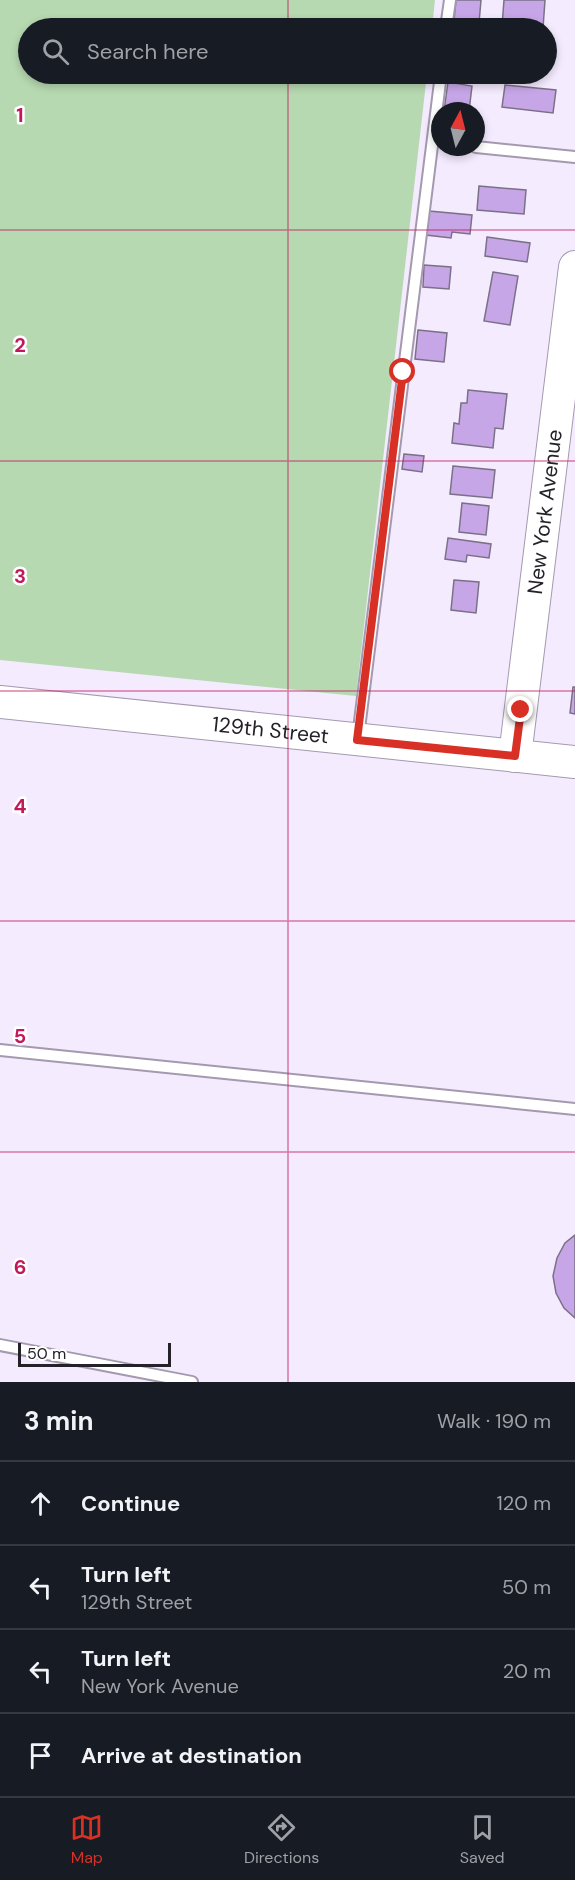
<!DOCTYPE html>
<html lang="en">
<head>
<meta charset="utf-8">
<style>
  body { margin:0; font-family:"DM Sans",sans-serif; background:#242831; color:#f1f3f6 }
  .compass { position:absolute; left:431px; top:102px; width:54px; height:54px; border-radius:50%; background:#171b24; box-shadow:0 3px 9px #0003; rotate:7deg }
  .scale { position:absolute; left:18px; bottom:15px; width:153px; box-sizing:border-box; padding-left:6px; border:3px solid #252129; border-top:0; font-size:16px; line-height:21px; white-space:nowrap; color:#252129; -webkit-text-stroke:4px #fff; paint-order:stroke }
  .stop { position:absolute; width:18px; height:18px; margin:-14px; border:4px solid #d93025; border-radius:50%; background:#fff }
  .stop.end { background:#d93025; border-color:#fff; box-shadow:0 2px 6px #0008 }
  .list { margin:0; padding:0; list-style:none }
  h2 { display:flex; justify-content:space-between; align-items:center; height:78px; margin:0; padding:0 24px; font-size:26px }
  h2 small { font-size:20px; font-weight:400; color:#9ea1a6 }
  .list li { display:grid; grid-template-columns:39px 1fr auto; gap:18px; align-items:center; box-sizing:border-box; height:84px; padding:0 24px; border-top:2px solid #363941 }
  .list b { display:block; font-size:22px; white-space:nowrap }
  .list p { margin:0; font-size:20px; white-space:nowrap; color:#9ea1a6 }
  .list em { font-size:20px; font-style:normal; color:#9ea1a6 }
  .icon { flex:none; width:33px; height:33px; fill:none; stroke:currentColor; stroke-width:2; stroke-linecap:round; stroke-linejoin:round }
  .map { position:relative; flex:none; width:575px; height:1382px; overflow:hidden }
  .search { position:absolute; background:#171b24; box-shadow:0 3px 9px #0003; left:18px; right:18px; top:18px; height:66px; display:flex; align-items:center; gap:15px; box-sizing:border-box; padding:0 21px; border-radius:33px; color:#9ea1a6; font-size:22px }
  .sheet { height:414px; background:#171b24 }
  nav { display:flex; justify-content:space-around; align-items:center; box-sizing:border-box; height:84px; border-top:2px solid #363941; background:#171b24; font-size:16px; color:#9ea1a6 }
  nav a { display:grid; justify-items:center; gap:3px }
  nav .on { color:#d93025 }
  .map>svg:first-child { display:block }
</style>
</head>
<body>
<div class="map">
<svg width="575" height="1382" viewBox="0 0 575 1382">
  <rect width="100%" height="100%" fill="#f4ebfe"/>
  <path fill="#b7d9b1" d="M0 0H435L432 28H28V74H427L356 696 0 660Z"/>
  <g fill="#c7a6e8" stroke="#7b7186" stroke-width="1.5">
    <path d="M456 0H481L479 23 454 20Z"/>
    <path d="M504 0H545L543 28 502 26Z"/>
    <path d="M546 41 554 42 553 57H546Z"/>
    <path d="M448 82 472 86 469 111H444Z"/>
    <path d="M505 85 556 90 553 113 502 107Z"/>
    <path d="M479 186 526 190 524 214 477 210Z"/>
    <path d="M429 211 472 215 470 234 452 232 451 238 426 235Z"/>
    <path d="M487 237 530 243 527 262 485 256Z"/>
    <path d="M424 265 451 267 449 289 423 287Z"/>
    <path d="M493 272 518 276 510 325 484 321Z"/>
    <path d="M418 330 447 333 444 362 415 359Z"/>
    <path d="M468 390 507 394 503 429 495 428 493 448 452 443 454 423 459 424 461 403H467Z"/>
    <path d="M404 454 424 456 422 472 402 469Z"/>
    <path d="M453 466 495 470 492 498 450 494Z"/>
    <path d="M462 503 489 506 486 535 459 532Z"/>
    <path d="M448 538 491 544 489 558 467 555 466 562 445 559Z"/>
    <path d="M454 580 479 582 476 613 451 610Z"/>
    <path d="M573 687H575V714L570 713Z"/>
    <path d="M575 1235V1318L564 1308 556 1293 553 1276 557 1258 565 1243Z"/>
  </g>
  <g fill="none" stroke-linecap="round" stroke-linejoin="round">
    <g stroke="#a499af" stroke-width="14">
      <g id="lane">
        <path d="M446 28 450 0"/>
        <path d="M476 147 575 157"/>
        <path d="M358 737 441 74"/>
        <path d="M0 1050 575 1109"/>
        <path d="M0 1345 192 1382"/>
      </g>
    </g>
    <g stroke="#a499af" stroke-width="34">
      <g id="secondary">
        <path id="s1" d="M0 702 575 762"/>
        <path id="s2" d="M515 756 575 267"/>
      </g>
    </g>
    <use href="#lane" stroke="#fff" stroke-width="10"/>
    <use href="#secondary" stroke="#fff" stroke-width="32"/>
  </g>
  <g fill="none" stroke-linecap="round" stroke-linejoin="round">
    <path stroke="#d93025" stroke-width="8" d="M403 372 357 740 515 756 521 710"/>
  </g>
  <path fill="none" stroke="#c2185b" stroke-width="1.5" stroke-opacity="0.55" d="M288 0V28M288 74V1382M0 230H575M0 461H575M0 691H575M0 921H575M0 1152H575"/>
  <g text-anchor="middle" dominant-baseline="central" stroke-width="5" stroke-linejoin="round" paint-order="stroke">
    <g font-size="21" fill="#252129" stroke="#fff">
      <text stroke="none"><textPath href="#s2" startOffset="246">New York Avenue</textPath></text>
      <text stroke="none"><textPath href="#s1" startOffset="272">129th Street</textPath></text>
    </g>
  </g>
  <g font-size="20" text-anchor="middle" font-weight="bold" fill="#c2185b" stroke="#fff" stroke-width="5" stroke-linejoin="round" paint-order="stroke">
    <text x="20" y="122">1</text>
    <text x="20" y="352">2</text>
    <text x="20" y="583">3</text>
    <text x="20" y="813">4</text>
    <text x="20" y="1043">5</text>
    <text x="20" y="1274">6</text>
  </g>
</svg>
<svg class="compass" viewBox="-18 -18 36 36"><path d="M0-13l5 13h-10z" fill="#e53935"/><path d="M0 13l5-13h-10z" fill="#9ea1a6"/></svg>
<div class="scale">50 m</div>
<div class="stop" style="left:403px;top:372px"></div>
<div class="stop end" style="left:521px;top:710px"></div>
<div class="search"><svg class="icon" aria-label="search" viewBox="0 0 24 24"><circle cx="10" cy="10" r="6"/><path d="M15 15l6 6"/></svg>Search here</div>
</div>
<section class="sheet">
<h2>3 min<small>Walk · 190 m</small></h2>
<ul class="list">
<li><svg class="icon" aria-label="ahead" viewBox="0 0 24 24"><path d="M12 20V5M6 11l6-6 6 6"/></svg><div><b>Continue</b></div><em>120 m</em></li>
<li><svg class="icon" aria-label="left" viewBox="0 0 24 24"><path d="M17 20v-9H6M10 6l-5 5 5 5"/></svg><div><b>Turn left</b><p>129th Street</p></div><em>50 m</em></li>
<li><svg class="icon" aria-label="left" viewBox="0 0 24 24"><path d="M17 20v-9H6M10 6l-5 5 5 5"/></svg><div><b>Turn left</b><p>New York Avenue</p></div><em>20 m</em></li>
<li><svg class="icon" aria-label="arrive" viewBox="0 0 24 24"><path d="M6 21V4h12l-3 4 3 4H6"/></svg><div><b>Arrive at destination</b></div></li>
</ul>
</section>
<nav>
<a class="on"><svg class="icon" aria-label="map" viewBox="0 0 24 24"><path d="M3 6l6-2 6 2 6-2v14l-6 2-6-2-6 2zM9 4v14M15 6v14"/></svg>Map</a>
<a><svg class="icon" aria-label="directions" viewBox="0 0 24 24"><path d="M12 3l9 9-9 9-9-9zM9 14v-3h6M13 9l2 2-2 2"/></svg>Directions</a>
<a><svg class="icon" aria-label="saved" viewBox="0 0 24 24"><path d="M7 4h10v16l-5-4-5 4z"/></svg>Saved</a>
</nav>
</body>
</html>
